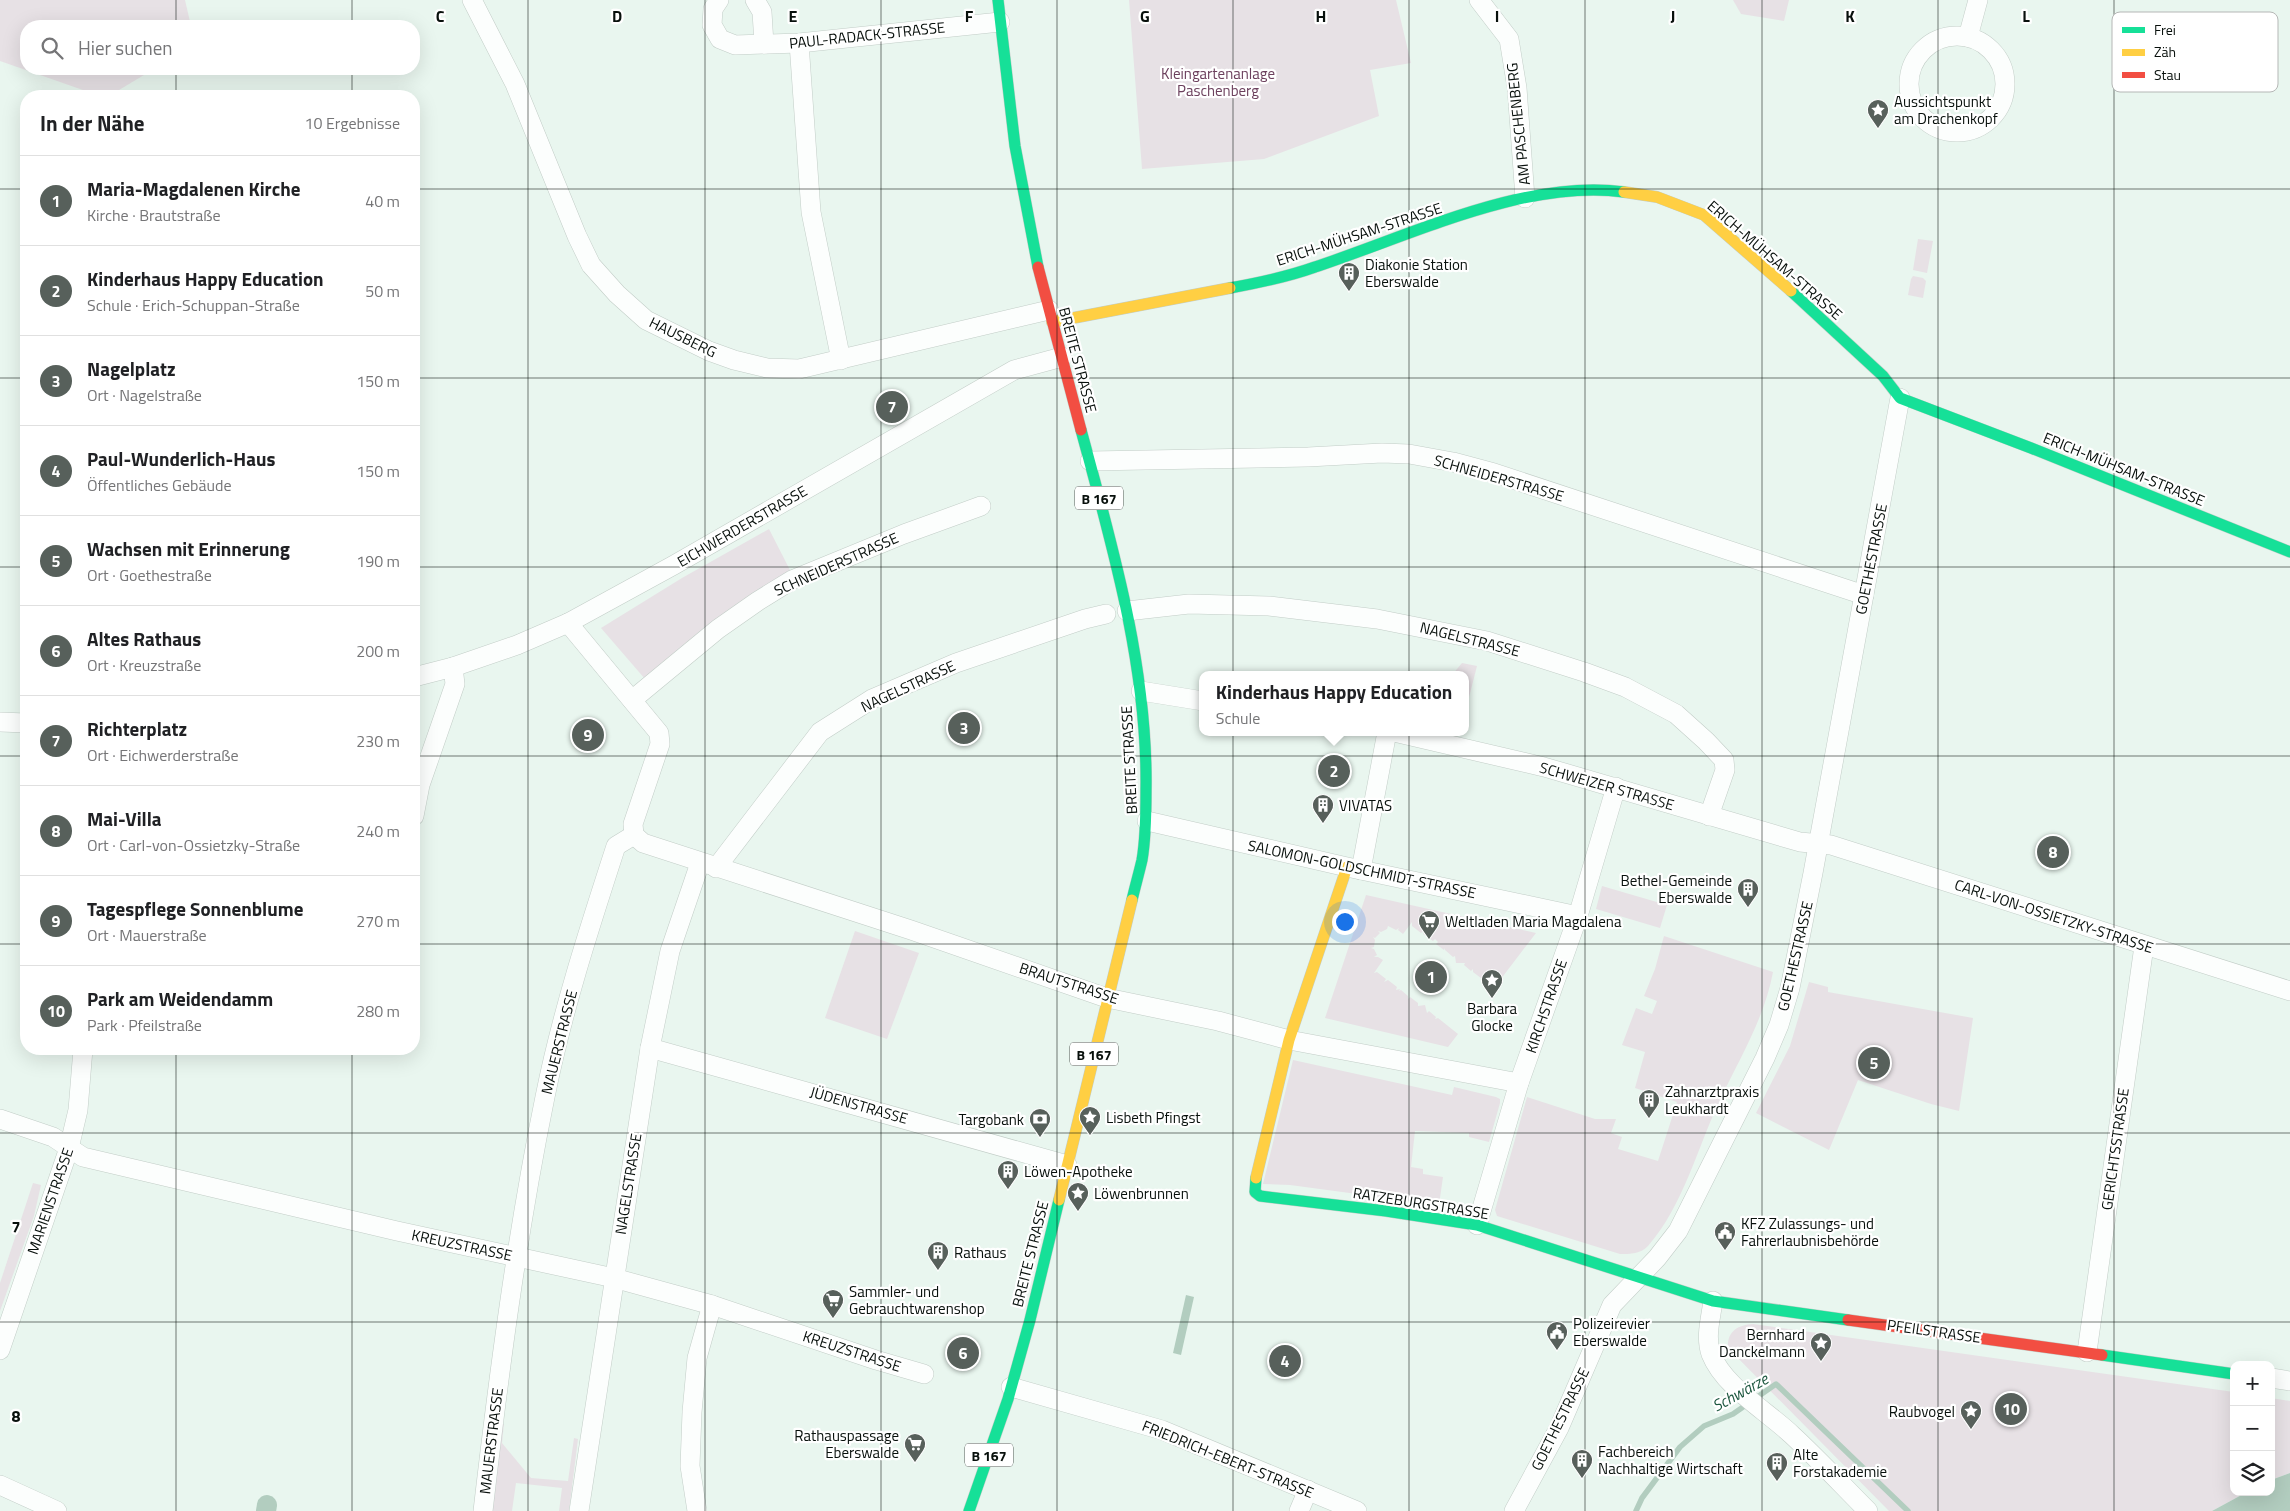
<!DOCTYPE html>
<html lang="de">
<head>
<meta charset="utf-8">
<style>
  body { margin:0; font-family:"Titillium Web",sans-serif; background:#f2f2f2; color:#202124 }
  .controls { position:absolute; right:15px; bottom:15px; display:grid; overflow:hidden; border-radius:10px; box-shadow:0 5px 20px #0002 }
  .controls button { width:45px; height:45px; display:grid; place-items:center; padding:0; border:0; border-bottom:1px solid #e0e0e0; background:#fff; color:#202124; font:25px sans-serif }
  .you { position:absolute; left:1344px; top:921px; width:18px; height:18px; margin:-12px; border:4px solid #fff; border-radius:50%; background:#1a73e8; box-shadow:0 0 0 8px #1a73e833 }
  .badge { display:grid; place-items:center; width:32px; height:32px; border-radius:50%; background:#57605b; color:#fff; font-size:16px; font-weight:700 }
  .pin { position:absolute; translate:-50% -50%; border:2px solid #fff; box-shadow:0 1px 5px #0006 }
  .popup { position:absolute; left:1199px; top:671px; width:270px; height:65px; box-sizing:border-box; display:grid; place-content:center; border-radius:10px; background:#fff; filter:drop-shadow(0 1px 4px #0005); font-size:16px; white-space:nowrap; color:#757577 }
  .popup b { font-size:19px; color:#202124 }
  .popup::after { content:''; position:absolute; left:50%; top:100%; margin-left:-10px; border:10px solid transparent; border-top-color:#fff }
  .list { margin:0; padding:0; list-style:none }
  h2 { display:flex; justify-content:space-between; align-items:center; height:65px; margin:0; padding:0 20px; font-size:21px }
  h2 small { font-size:16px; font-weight:400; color:#757577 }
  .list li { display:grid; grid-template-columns:32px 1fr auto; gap:15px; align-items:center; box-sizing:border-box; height:90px; padding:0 20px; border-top:1px solid #e0e0e0 }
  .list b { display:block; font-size:19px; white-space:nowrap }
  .list p { margin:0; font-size:16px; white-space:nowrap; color:#757577 }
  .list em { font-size:16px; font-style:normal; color:#757577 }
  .icon { flex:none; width:28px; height:28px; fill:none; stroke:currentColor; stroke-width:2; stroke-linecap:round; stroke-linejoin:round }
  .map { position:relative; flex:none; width:2290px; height:1511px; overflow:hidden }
  .search { position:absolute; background:#fff; box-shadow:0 5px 20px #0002; left:20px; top:20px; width:400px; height:55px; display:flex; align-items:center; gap:12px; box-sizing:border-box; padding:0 18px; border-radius:20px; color:#757577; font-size:19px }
  .panel { position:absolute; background:#fff; box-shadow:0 5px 20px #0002; left:20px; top:90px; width:400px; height:965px; border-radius:20px }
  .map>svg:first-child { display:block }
</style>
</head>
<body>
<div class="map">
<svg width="2290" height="1511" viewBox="0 0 2290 1511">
  <rect width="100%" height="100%" fill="#e9f6ef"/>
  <g fill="#e7e1e5">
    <path d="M0 0H185L191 26H26V69H154L109 96H100L0 61Z"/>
    <path d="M1129 0H1396L1411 63 1370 70 1379 116 1264 159 1142 169Z"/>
    <path d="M1733 0H1789L1784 21 1741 14Z"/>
    <path d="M1918 239 1933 241 1927 273 1913 270Z"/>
    <path d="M1913 276 1923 278 1926 281 1923 298 1908 295 1911 279Z"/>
    <path d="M769 529 792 574 645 679 601 628 682 578Z"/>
    <path d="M1462 663 1477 666 1465 713V675H1452Z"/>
    <path d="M1602 886 1667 905 1660 928 1596 909Z"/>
    <path d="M1366 895 1536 933 1494 988 1473 972V969L1471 971 1464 965 1465 963H1456L1455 956 1453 957 1445 950V948L1444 950 1436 944 1438 942 1435 939 1433 941 1423 934 1424 931 1421 933 1412 926V922L1403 934 1398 930 1399 928 1396 930 1388 926 1387 929 1381 932 1378 931 1380 933 1375 938 1373 937 1375 940 1374 947 1371 948 1374 949 1377 955 1374 957H1378L1383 960 1374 973 1377 972 1386 979 1384 982 1388 980 1397 987 1396 990 1400 989 1399 991 1401 990 1408 996V999L1410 997 1418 1003V1006L1425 1005 1427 1013 1429 1011 1436 1017 1435 1019 1438 1018 1458 1034 1448 1047 1325 1018Z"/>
    <path d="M855 931 919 953 887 1039 825 1018Z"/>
    <path d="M1664 936 1773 972C1764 1020 1739 1059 1719 1102 1697 1149 1683 1206 1648 1246 1640 1254 1631 1254 1620 1254L1497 1216 1495 1210 1527 1097 1595 1119H1616L1611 1133 1622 1137 1618 1149 1658 1161 1677 1102 1635 1088 1645 1052 1622 1045 1636 1008 1652 1014 1657 1001 1644 996 1655 969Z"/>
    <path d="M1809 982 1828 987V992L1973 1018 1959 1111 1931 1104 1858 1080 1829 1150 1756 1113 1790 1046Z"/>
    <path d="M1293 1060 1452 1095 1454 1087 1496 1097 1500 1099V1103L1489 1142 1469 1137V1133L1415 1131 1411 1167 1423 1169V1174L1443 1177 1439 1205 1290 1185 1263 1184Z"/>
    <path d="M33 1183 41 1185 34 1216 0 1311V1283Z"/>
    <path d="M1753 1324 2234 1392V1492H2247L2212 1511H1889L1728 1348C1727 1331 1738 1325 1753 1324Z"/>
    <path d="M2271 1398 2290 1401V1473L2271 1480Z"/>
    <path d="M500 1424H504L502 1443 531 1478 568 1481 574 1438 578 1439 569 1511H559L562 1488 516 1483 512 1511H491Z"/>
  </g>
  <g fill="#b2cdbf">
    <path d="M1186 1295 1194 1297 1181 1355 1173 1353Z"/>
    <path d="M2290 1473V1511H2212L2247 1492H2271V1480Z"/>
  </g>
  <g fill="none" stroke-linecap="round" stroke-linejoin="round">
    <path stroke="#b2cdbf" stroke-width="5.5" d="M1636 1511 1642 1498 1680 1447 1704 1426 1733 1414 1776 1384 1908 1511"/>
    <path stroke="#b2cdbf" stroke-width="20" d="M266 1511 267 1505"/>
    <g stroke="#c2cdc7" stroke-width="20">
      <g id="street">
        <path d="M472 0 515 84 577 236 591 265 617 294 646 320 709 351 734 360 767 368 799 369 1049 310"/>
        <path d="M719 0 713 9 712 25 720 39 735 45 799 43 1000 22"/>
        <path d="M755 0 762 12 764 44"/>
        <path d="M1479 0 1509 39 1517 88 1525 198"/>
        <circle cx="1957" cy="84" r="48"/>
        <path d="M1968 37 1978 0"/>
        <path d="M799 43 811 212 841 360"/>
        <path d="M1090 461 1308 457 1382 453 1409 454 1453 462 1494 473 1864 595"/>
        <path d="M1127 611 1189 604 1269 606 1377 619 1487 641 1584 672 1625 687 1676 714 1706 741 1724 760 1725 770 1709 816"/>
        <path d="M568 623 659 733 660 744 633 824 634 835"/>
        <path d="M414 677 453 667 517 645 568 623 674 565 1014 370 1062 357"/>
        <path d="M1141 691 1203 701"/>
        <path d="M632 700 718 629 758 601 792 580 904 534 981 506"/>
        <path d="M0 722 26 723"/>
        <path d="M1394 732 1544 767 1800 842 1831 845 2290 991"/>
        <path d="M414 816 420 785 455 684 453 667"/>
        <path d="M1147 821 1347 867 1578 916"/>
        <path d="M634 835 643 843 911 930 1107 998 1218 1021 1289 1040 1519 1083"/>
        <path d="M716 868 820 732 872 699 956 663 1085 619 1106 614"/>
        <path d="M1361 870 1387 732"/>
        <path d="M650 1048 1067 1165"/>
        <path d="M0 1119 53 1137 83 1157 397 1231 614 1278 712 1305 876 1360 924 1374"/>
        <path d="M1477 1225 1519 1083 1578 916 1616 787"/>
        <path d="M1713 1301C1711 1317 1705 1337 1711 1354 1724 1387 1767 1411 1792 1435 1818 1459 1843 1486 1868 1511"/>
        <path d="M0 1350 69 1148 78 1110 83 1049"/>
        <path d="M2087 1352 2144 946"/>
        <path d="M2271 1378 2290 1381"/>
        <path d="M1011 1387 1162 1430 1357 1511"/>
        <path d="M0 1485 57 1511"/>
        <path d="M483 1511C499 1372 517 1234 545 1097 562 1012 589 929 616 846L634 835"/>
        <path d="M579 1511 650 1048 670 951 700 863"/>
        <path d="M697 1511 690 1466 692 1412 697 1358 712 1305"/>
        <path d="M1299 1511 1308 1490"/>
        <path d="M1514 1511 1559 1428 1612 1305 1657 1258 1678 1231 1765 1058 1779 1025 1790 988 1813 873 1900 398"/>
      </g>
    </g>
    <g stroke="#c2cdc7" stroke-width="12">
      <g id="fast">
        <path d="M998 0 1015 146 1038 267"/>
        <path d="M1230 288C1258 283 1287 277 1315 267 1407 237 1526 178 1624 192"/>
        <path d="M1791 291 1883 376 1900 398 2031 448 2290 552"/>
        <path d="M1081 430C1113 548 1148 669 1146 791 1146 814 1146 837 1142 860 1139 873 1135 887 1132 900"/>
        <path d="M1256 1178 1255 1192 1260 1196 1386 1211 1477 1225 1713 1301 1848 1320"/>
        <path d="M2102 1355 2234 1374"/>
        <path d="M969 1511 1008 1399 1030 1320 1059 1200"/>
      </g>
    </g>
    <g stroke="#c2cdc7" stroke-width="12">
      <g id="slow">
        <path d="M1624 192 1657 197 1704 215 1791 291"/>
        <path d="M1052 322 1230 288"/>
        <path d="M1256 1178 1289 1040 1347 867"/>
        <path d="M1059 1200 1132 900"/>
      </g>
    </g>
    <g stroke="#c2cdc7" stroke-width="12">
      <g id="jam">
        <path d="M1038 267 1081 430"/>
        <path d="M1848 1320 2102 1355"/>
      </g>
    </g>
    <use href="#street" stroke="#fcfefd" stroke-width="19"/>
    <use href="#fast" stroke="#16e098" stroke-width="11"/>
    <use href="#slow" stroke="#ffcf43" stroke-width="11"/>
    <use href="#jam" stroke="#f24e42" stroke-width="11"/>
  </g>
  <path fill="none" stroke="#08100c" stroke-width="1" stroke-opacity="0.55" d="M176 0V26M352 0V26M528 0V1511M705 0V1511M881 0V1511M1057 0V1511M1233 0V1511M1409 0V1511M1585 0V1511M1762 0V1511M1938 0V1511M2114 0V1511M176 69V96M352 69V96M0 189H26M414 189H2290M0 378H26M414 378H2290M0 567H26M414 567H2290M0 756H26M414 756H2290M0 944H26M414 944H2290M176 1049V1511M352 1049V1511M0 1133H2290M0 1322H2290"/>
  <defs>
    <g id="sight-pin" transform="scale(1.125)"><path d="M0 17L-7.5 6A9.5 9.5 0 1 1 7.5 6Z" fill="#57605b" stroke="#fff"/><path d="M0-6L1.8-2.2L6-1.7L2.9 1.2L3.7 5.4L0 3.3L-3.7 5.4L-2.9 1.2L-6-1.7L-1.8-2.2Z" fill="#fff"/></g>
    <g id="building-pin" transform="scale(1.125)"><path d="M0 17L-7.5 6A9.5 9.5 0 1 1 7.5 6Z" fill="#57605b" stroke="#fff"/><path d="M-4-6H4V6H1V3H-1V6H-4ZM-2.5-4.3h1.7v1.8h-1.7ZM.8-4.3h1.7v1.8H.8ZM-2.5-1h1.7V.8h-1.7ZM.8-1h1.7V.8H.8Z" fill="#fff"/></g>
    <g id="supermarket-pin" transform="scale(1.125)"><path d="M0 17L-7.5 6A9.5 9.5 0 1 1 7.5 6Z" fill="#57605b" stroke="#fff"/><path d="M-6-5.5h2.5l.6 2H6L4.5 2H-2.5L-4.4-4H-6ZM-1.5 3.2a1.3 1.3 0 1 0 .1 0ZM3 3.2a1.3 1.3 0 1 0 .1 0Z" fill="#fff"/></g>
    <g id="bank-pin" transform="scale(1.125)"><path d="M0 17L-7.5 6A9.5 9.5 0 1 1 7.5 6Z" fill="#57605b" stroke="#fff"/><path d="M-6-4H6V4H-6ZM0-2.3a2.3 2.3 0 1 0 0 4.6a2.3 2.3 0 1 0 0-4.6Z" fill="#fff"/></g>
    <g id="civic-pin" transform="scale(1.125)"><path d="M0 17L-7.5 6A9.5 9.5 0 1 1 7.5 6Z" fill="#57605b" stroke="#fff"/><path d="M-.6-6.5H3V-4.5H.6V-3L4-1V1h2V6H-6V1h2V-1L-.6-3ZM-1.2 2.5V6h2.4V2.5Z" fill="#fff"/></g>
  </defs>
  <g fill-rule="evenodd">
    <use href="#sight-pin" x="1878" y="110"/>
    <use href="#building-pin" x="1349" y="273"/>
    <use href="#building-pin" x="1323" y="805"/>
    <use href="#building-pin" x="1748" y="889"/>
    <use href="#supermarket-pin" x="1429" y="921"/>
    <use href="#sight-pin" x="1492" y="980"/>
    <use href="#building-pin" x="1649" y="1100"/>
    <use href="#sight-pin" x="1090" y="1117"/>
    <use href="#bank-pin" x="1040" y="1119"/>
    <use href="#building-pin" x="1008" y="1171"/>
    <use href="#sight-pin" x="1078" y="1193"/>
    <use href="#civic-pin" x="1725" y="1232"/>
    <use href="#building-pin" x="938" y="1252"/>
    <use href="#supermarket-pin" x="833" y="1300"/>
    <use href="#civic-pin" x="1557" y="1332"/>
    <use href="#sight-pin" x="1821" y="1343"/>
    <use href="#sight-pin" x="1971" y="1411"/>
    <use href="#supermarket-pin" x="915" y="1444"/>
    <use href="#building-pin" x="1582" y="1460"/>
    <use href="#building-pin" x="1777" y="1463"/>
  </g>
  <g text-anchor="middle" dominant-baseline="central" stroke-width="4.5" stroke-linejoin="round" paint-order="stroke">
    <g fill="#fff" stroke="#525855" stroke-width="1">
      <rect x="1075" y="486.5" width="48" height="23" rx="4"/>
      <rect x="1070" y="1042.5" width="48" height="23" rx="4"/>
      <rect x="965" y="1443.5" width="48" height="23" rx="4"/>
    </g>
    <g font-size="14" font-weight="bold" fill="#08100c">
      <text x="1099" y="498">B 167</text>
      <text x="1094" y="1054">B 167</text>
      <text x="989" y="1455">B 167</text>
    </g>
    <g font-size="15" fill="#08100c" stroke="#fff">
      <text transform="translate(867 35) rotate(-6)">PAUL-RADACK-STRASSE</text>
      <text transform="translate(1518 124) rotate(-96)">AM PASCHENBERG</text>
      <text transform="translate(1359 234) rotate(-18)">ERICH-MÜHSAM-STRASSE</text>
      <text transform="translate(1775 260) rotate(41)">ERICH-MÜHSAM-STRASSE</text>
      <text transform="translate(683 337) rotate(26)">HAUSBERG</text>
      <text transform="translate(1078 360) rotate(75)">BREITE STRASSE</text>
      <text transform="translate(2124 469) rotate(22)">ERICH-MÜHSAM-STRASSE</text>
      <text transform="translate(1499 478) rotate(16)">SCHNEIDERSTRASSE</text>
      <text transform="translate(742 526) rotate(-30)">EICHWERDERSTRASSE</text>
      <text transform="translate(1871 559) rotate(-79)">GOETHESTRASSE</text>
      <text transform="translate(836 564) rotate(-24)">SCHNEIDERSTRASSE</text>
      <text transform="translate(1470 639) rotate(14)">NAGELSTRASSE</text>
      <text transform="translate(908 686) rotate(-25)">NAGELSTRASSE</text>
      <text transform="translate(1129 760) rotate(-93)">BREITE STRASSE</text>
      <text transform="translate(1607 786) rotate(16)">SCHWEIZER STRASSE</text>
      <text transform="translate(1362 869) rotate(12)">SALOMON-GOLDSCHMIDT-STRASSE</text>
      <text transform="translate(2054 916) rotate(18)">CARL-VON-OSSIETZKY-STRASSE</text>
      <text transform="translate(1795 956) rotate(-77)">GOETHESTRASSE</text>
      <text transform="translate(1069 983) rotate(18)">BRAUTSTRASSE</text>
      <text transform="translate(1546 1006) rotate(-71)">KIRCHSTRASSE</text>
      <text transform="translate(559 1042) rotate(-76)">MAUERSTRASSE</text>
      <text transform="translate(859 1105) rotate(16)">JÜDENSTRASSE</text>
      <text transform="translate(2115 1149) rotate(-82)">GERICHTSSTRASSE</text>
      <text transform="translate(628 1184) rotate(-81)">NAGELSTRASSE</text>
      <text transform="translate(50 1201) rotate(-71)">MARIENSTRASSE</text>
      <text transform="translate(1421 1203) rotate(9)">RATZEBURGSTRASSE</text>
      <text transform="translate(462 1245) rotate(12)">KREUZSTRASSE</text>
      <text transform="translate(1030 1254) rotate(-76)">BREITE STRASSE</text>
      <text transform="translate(1934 1331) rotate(8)">PFEILSTRASSE</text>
      <text transform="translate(852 1351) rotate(18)">KREUZSTRASSE</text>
      <text transform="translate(1560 1419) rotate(-64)">GOETHESTRASSE</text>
      <text transform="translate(491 1441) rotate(-83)">MAUERSTRASSE</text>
      <text transform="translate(1228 1459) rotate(22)">FRIEDRICH-EBERT-STRASSE</text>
    </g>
    <g font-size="15" fill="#6c405d" stroke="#fff">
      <text x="1218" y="73">Kleingartenanlage<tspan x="1218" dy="17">Paschenberg</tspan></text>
    </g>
    <g font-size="15" fill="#08100c" stroke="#fff" text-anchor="start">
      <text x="1894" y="101">Aussichtspunkt<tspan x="1894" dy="17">am Drachenkopf</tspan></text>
      <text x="1365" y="264">Diakonie Station<tspan x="1365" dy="17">Eberswalde</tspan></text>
      <text x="1339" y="805">VIVATAS</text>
      <text x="1732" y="880" text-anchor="end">Bethel-Gemeinde<tspan x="1732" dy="17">Eberswalde</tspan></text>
      <text x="1445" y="921">Weltladen Maria Magdalena</text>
      <text x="1492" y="1008" text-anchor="middle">Barbara<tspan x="1492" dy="17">Glocke</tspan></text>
      <text x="1665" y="1091">Zahnarztpraxis<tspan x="1665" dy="17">Leukhardt</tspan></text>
      <text x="1106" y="1117">Lisbeth Pfingst</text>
      <text x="1024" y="1119" text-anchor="end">Targobank</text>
      <text x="1024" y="1171">Löwen-Apotheke</text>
      <text x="1094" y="1193">Löwenbrunnen</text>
      <text x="1741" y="1223">KFZ Zulassungs- und<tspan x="1741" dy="17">Fahrerlaubnisbehörde</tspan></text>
      <text x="954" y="1252">Rathaus</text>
      <text x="849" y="1291">Sammler- und<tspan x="849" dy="17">Gebrauchtwarenshop</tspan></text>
      <text x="1573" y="1323">Polizeirevier<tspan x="1573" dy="17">Eberswalde</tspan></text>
      <text x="1805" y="1334" text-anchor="end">Bernhard<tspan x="1805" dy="17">Danckelmann</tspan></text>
      <text x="1955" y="1411" text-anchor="end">Raubvogel</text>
      <text x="899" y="1435" text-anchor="end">Rathauspassage<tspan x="899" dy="17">Eberswalde</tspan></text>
      <text x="1598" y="1451">Fachbereich<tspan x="1598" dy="17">Nachhaltige Wirtschaft</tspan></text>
      <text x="1793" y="1454">Alte<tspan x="1793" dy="17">Forstakademie</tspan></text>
    </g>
    <g font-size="16" font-style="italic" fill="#1c573f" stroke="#fff">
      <text transform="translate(1740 1392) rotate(-29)">Schwärze</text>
    </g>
  </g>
  <rect x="2112" y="12" width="166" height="80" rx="8" fill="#fff" stroke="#b5b7b6" stroke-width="1"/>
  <rect x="2122" y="27" width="23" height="6" fill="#16e098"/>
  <rect x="2122" y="49" width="23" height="7" fill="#ffcf43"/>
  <rect x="2122" y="72" width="23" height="6" fill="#f24e42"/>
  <g font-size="14" fill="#08100c">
    <text x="2154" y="35">Frei</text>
    <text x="2154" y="57">Zäh</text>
    <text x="2154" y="80">Stau</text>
  </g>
  <g font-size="16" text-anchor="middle" font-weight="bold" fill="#08100c" stroke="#fff" stroke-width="4.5" stroke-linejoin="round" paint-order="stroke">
    <text x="440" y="22">C</text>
    <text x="617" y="22">D</text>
    <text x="793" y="22">E</text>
    <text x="969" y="22">F</text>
    <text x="1145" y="22">G</text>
    <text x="1321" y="22">H</text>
    <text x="1497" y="22">I</text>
    <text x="1673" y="22">J</text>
    <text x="1850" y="22">K</text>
    <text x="2026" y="22">L</text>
    <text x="16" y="1233">7</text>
    <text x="16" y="1422">8</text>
  </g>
</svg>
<div class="controls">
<button>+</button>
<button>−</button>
<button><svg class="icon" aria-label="layers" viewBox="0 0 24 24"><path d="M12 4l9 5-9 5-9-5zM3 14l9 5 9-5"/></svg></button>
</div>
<div class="you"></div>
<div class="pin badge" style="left:1431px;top:977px">1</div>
<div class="pin badge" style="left:1334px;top:771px">2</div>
<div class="popup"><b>Kinderhaus Happy Education</b>Schule</div>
<div class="pin badge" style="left:964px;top:728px">3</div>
<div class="pin badge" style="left:1285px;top:1361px">4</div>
<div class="pin badge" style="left:1874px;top:1063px">5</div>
<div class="pin badge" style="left:963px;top:1353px">6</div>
<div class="pin badge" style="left:892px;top:407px">7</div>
<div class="pin badge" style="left:2053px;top:852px">8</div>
<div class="pin badge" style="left:588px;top:735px">9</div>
<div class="pin badge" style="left:2011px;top:1409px">10</div>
<div class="search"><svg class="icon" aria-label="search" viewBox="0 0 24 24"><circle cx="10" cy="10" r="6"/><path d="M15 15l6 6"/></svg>Hier suchen</div>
<section class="panel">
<h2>In der Nähe<small>10 Ergebnisse</small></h2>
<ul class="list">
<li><span class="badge">1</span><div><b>Maria-Magdalenen Kirche</b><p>Kirche · Brautstraße</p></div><em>40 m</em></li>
<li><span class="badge">2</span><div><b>Kinderhaus Happy Education</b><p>Schule · Erich-Schuppan-Straße</p></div><em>50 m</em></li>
<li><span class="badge">3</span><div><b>Nagelplatz</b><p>Ort · Nagelstraße</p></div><em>150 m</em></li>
<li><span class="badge">4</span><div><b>Paul-Wunderlich-Haus</b><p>Öffentliches Gebäude</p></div><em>150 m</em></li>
<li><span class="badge">5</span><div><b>Wachsen mit Erinnerung</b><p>Ort · Goethestraße</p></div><em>190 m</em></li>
<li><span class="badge">6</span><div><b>Altes Rathaus</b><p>Ort · Kreuzstraße</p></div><em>200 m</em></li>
<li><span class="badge">7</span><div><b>Richterplatz</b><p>Ort · Eichwerderstraße</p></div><em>230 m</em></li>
<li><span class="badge">8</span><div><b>Mai-Villa</b><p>Ort · Carl-von-Ossietzky-Straße</p></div><em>240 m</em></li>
<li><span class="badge">9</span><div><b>Tagespflege Sonnenblume</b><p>Ort · Mauerstraße</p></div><em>270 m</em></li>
<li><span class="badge">10</span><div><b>Park am Weidendamm</b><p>Park · Pfeilstraße</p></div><em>280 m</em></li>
</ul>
</section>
</div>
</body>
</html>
